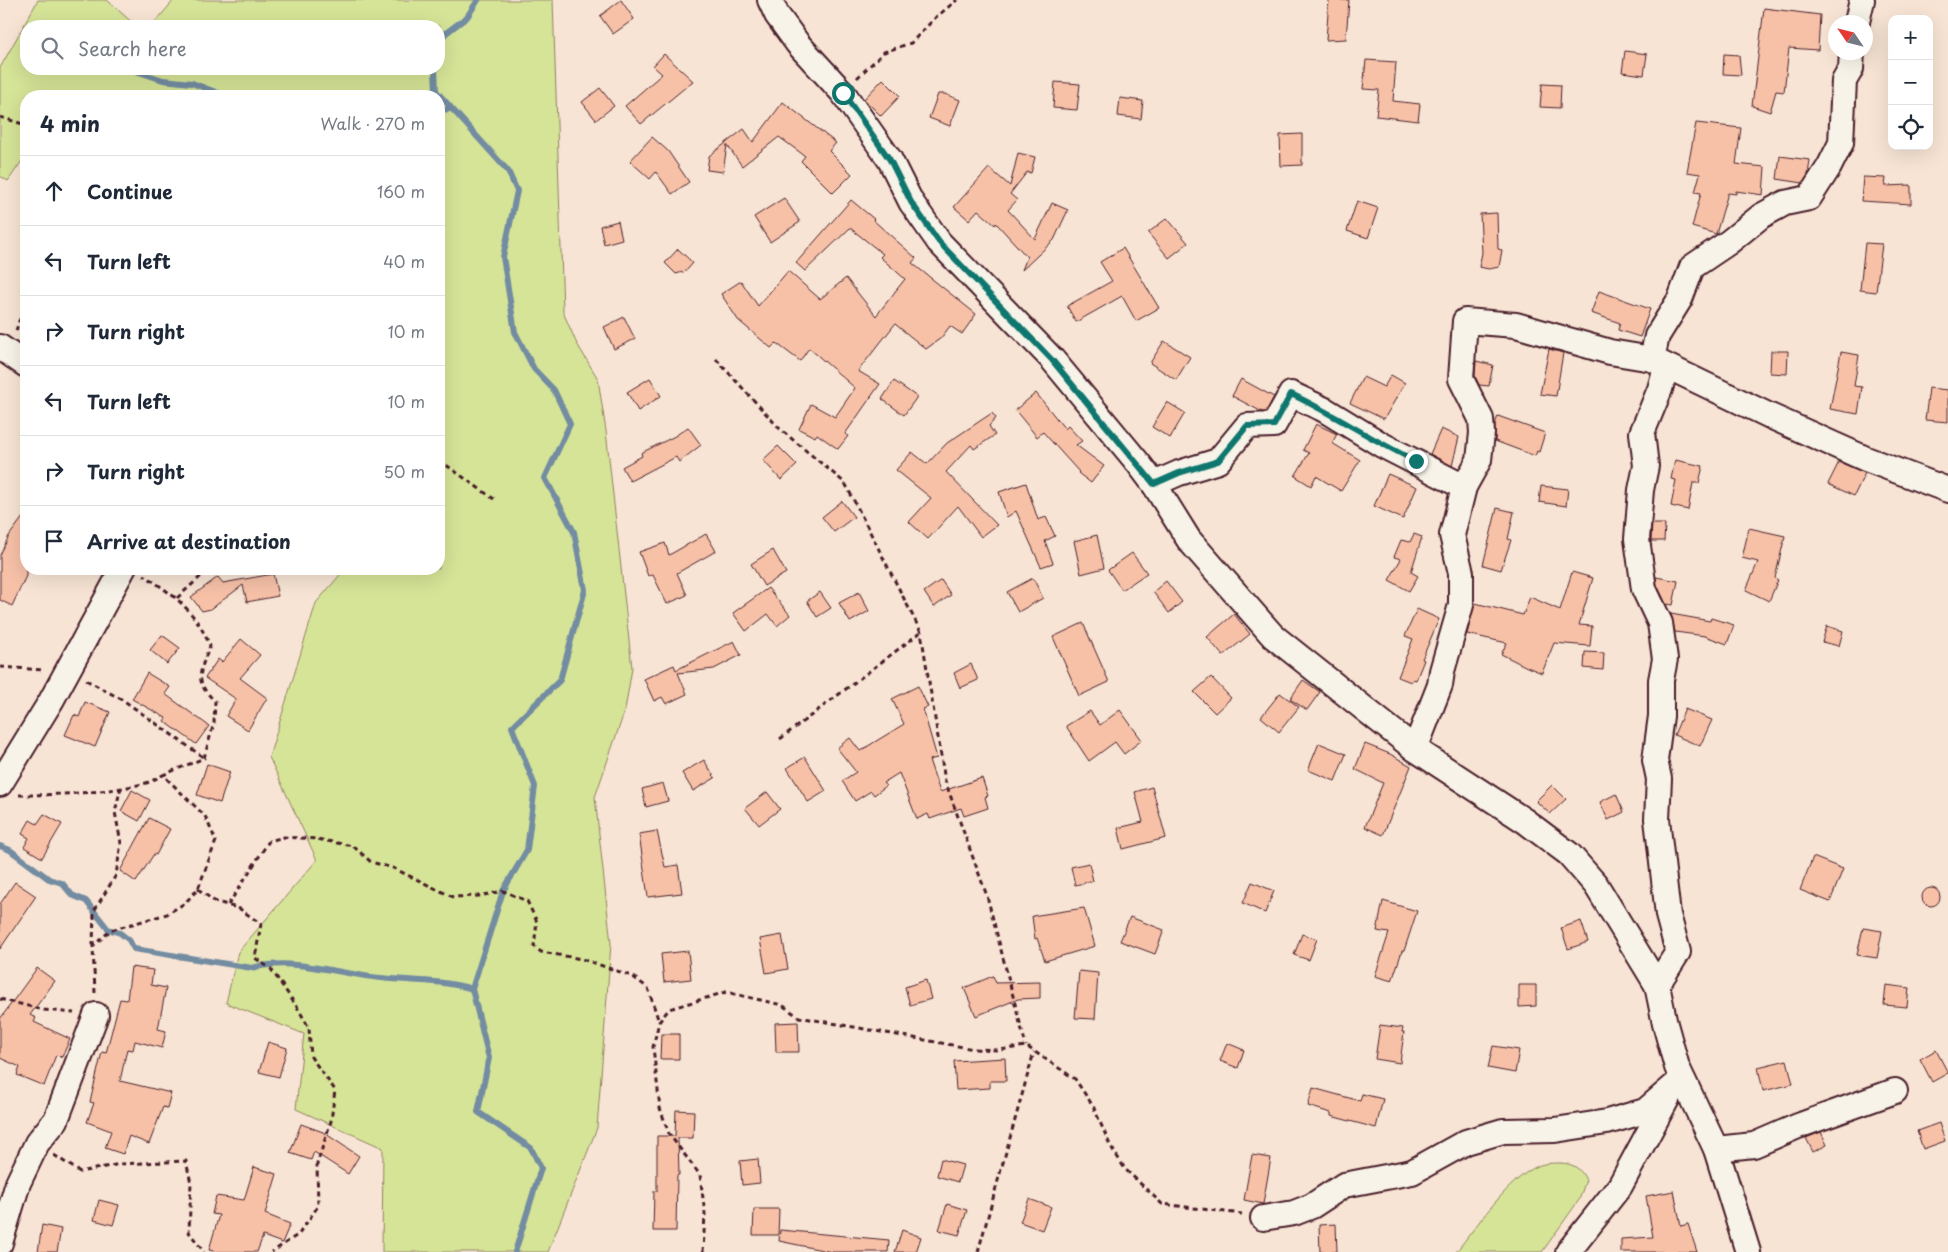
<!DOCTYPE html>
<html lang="en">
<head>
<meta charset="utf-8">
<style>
  body { margin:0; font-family:"Playpen Sans",sans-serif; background:#f6f6f7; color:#1f2937 }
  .controls { position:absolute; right:15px; top:15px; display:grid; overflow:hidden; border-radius:10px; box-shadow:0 5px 20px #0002 }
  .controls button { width:45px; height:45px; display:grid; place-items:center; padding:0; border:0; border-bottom:1px solid #e0e1e3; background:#fff; color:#1f2937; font:25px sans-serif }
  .compass { position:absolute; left:1828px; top:15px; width:45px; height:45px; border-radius:50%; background:#fff; box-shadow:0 5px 20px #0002; rotate:305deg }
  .stop { position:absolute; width:15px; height:15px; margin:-11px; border:4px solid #0f766e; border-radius:50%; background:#fff }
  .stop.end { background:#0f766e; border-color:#fff; box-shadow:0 1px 5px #0008 }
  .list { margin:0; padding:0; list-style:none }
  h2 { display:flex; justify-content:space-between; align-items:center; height:65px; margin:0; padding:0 20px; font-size:21px }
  h2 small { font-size:16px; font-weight:400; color:#747a83 }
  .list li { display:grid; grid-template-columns:32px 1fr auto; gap:15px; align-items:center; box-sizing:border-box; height:70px; padding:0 20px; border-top:1px solid #e0e1e3 }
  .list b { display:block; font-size:19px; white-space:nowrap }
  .list em { font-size:16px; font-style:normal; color:#747a83 }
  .icon { flex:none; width:28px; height:28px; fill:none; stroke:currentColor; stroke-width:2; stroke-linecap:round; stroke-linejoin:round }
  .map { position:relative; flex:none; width:1948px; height:1252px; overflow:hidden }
  .search { position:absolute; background:#fff; box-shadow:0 5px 20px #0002; left:20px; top:20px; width:425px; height:55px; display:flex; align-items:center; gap:12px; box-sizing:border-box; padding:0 18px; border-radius:20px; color:#747a83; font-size:19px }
  .panel { position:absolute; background:#fff; box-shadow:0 5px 20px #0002; left:20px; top:90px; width:425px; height:485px; border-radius:20px }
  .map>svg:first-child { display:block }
</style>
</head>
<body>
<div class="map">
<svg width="1948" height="1252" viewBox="0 0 1948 1252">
  <rect width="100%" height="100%" fill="#f7e4d4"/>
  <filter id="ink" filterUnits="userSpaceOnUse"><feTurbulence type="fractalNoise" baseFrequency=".02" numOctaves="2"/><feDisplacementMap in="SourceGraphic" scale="10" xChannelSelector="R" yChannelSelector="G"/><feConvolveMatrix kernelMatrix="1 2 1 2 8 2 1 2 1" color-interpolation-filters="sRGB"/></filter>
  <g filter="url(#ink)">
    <g fill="#d5e497" stroke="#908261">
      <path d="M38 0H107L136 26H26V69H439V26H152L174 0H553L563 312 576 342 598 379 606 431 632 668 625 710 595 797 611 944 597 1128 548 1252H382L383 1148 296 1109 304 1034 226 1003 238 952 317 860 269 757 316 603 345 569H439V96H26V155L8 181 0 176V68Z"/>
      <path d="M1561 1163C1574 1164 1580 1168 1586 1180L1579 1200 1542 1252H1456C1476 1227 1509 1178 1538 1166 1544 1163 1554 1163 1561 1163Z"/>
    </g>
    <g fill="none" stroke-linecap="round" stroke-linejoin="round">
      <g stroke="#738ca2" stroke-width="6">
        <path d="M439 42 446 33 467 17 478 0"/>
        <path d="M435 69 436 91 508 171 517 191 503 257 515 332 534 369 554 390 570 424 545 478 574 532 585 590 560 680 512 727 535 786 527 850 503 891 472 989 489 1058 478 1112 531 1148 541 1168 515 1252"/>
        <path d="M133 70 163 80 192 83 226 96"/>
        <path d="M439 110 451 109"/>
        <path d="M0 846 10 850 49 879 62 883 72 895 86 901 108 929 120 933 129 940 134 949 252 968C294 957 338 974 381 978 411 981 443 980 472 989"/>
      </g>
    </g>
    <g fill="#f6c1a7" stroke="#4a1f2b">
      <path d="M621 0 634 19 613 34 600 16Z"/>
      <path d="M1329 0H1349L1346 39 1326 40Z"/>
      <path d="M1764 8 1820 15 1818 50 1789 48 1784 92 1776 91 1770 112 1752 106Z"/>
      <path d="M1625 51 1647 54 1644 75 1622 72Z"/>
      <path d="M664 54 693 81 641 124 625 106 662 74 653 66Z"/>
      <path d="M1724 54 1739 55 1741 75 1723 74Z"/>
      <path d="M1366 60 1396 62 1393 101 1420 104 1418 121 1376 116 1379 90 1363 89Z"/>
      <path d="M883 79 900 96 881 116 864 99Z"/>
      <path d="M1055 82 1080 84 1077 110 1053 108Z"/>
      <path d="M1542 84 1561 85 1560 108 1540 107Z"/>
      <path d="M600 88 614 106 596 120 582 102Z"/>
      <path d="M938 94H945L960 100 950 126 929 118Z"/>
      <path d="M1120 98 1143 101 1141 119 1118 116Z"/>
      <path d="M783 102 836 143 829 151 852 174 833 193 801 161 805 156 779 137 742 166 727 145 723 172 707 170 709 156 744 129 753 142Z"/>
      <path d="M1696 123 1741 128 1736 164 1765 167 1763 195 1736 191V194L1728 193 1716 234 1692 227 1701 193 1695 192 1700 174 1687 172Z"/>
      <path d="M1302 134V165L1281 166 1280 135Z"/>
      <path d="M652 137 668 151 689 182 672 194 656 172 650 179 630 161Z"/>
      <path d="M1018 153 1035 157 1031 173 1027 172 1010 194 1017 200 1008 210 1035 239 1052 203 1068 210 1054 240 1022 270 1027 257 996 223 995 225 978 210 969 220 954 207 989 168 1010 186Z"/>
      <path d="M1780 156 1810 160 1808 175 1803 183 1777 179Z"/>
      <path d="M1863 177 1886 178 1885 186 1911 185V204L1861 201Z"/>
      <path d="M784 198 800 222 770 242 754 217Z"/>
      <path d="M851 200 874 219 873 220 916 258 912 263 976 314 962 334 950 326 941 338 926 349 895 324 858 371 880 384 845 434 848 436 838 449 817 434 815 437 799 429 811 404 835 417 855 388 809 348 800 361 776 343 771 348 738 320 721 294 741 281 758 306 788 271 820 299 846 278 876 316 905 279 880 257 883 254 850 228 805 271 796 263Z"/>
      <path d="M1357 201 1378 208 1368 238 1347 231Z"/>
      <path d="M1497 213 1498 249 1502 250 1499 267 1489 269 1479 267 1482 253 1480 214Z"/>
      <path d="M1167 218 1188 243 1169 258 1148 233Z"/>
      <path d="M618 221 622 239 604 244 600 226Z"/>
      <path d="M1865 243 1882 244 1876 292 1860 290Z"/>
      <path d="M1123 248 1159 308 1136 321 1122 296 1076 322 1067 306 1112 281 1100 262Z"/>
      <path d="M678 249 693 263 686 271 676 274 665 263Z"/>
      <path d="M1599 291 1650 309 1640 337 1618 330 1620 323 1591 313Z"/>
      <path d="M624 317 635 339 614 349 604 327Z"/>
      <path d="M1164 341 1190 357 1176 380 1150 363Z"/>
      <path d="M1549 349 1563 353 1556 396 1540 394Z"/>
      <path d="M1771 351H1788L1787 374 1770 373Z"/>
      <path d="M1841 352 1859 355 1854 386 1862 387 1858 414 1830 409Z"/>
      <path d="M1476 361 1493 365 1489 386 1479 385 1475 376Z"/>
      <path d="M1391 375 1405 383 1384 419 1350 403 1363 377 1384 387Z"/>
      <path d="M650 378 661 396 638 411 627 392Z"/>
      <path d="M1241 379 1274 397 1266 412H1262L1232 396Z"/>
      <path d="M894 381 917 397 904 415 882 399Z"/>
      <path d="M1929 388 1948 390V422L1925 420Z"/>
      <path d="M1036 393 1065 429 1068 426 1082 441 1076 445 1104 466 1091 483 1078 473 1079 472 1043 432 1037 437 1015 410Z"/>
      <path d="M1167 402 1185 413 1170 438 1152 427Z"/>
      <path d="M992 413 996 418 989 426 995 435 974 449 971 445 946 472 997 525 981 537 958 506 928 539 909 522 931 498 896 470 912 452 927 464 947 443Z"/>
      <path d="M1498 416 1545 433 1539 452 1537 451 1535 456 1495 441V424Z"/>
      <path d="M1316 424 1337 434 1332 443 1360 460 1341 491 1316 476 1311 486 1295 476 1309 453 1303 450Z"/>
      <path d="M688 427 701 445 679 462 676 457 630 481 622 467 642 456 641 453 675 436Z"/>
      <path d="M1441 429 1459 437 1452 466 1430 454Z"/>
      <path d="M778 446 797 465 781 480 763 460Z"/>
      <path d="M1675 460 1703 466 1699 483H1693L1688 510 1671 506 1676 480 1671 479Z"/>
      <path d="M1839 462 1865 473 1854 496 1828 484Z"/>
      <path d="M1388 474 1417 487 1403 519 1374 506Z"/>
      <path d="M1026 483 1038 520 1046 517 1055 536 1045 541 1053 563 1041 567 1016 511 1007 517 999 492Z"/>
      <path d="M1541 486 1568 489 1566 506 1539 502Z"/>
      <path d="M842 501 854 517 834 532 822 517Z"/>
      <path d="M1497 508 1514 512 1508 539 1511 540 1501 570 1483 565Z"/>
      <path d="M26 513V576L12 606 0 600V555L9 536Z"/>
      <path d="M1652 524H1665L1664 541H1651Z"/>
      <path d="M1749 528 1785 536 1775 578 1778 580 1769 601 1746 590 1758 562 1742 558Z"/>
      <path d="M706 534 716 551 677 573 687 595 667 604 653 575 648 576 639 552 665 543 669 555Z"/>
      <path d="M1414 534 1422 537 1411 572 1418 576 1409 591 1389 580 1401 559 1394 557 1401 540 1410 542Z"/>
      <path d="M1097 535 1104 568 1081 574 1074 541Z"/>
      <path d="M773 550 786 573 764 586 751 564Z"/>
      <path d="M1132 553 1147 573 1122 590 1108 570Z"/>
      <path d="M1572 572 1593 578 1579 625 1592 626 1590 646 1554 643 1542 673 1527 667 1501 654 1507 643 1467 634 1475 603 1523 615 1530 597 1560 610Z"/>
      <path d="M273 574 278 596 247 602 243 585 211 609 202 611 191 597 218 577 223 583Z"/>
      <path d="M1656 577 1678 581 1673 605 1666 604 1657 585Z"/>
      <path d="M1033 578 1043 598 1018 612 1007 592Z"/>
      <path d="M941 580 951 595 934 607 924 592Z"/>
      <path d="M1166 581 1182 602 1169 613 1153 592Z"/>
      <path d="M768 588 790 615 777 626 768 614 746 631 733 613Z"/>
      <path d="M820 592 831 608 817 617 807 601Z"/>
      <path d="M859 592 869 611 850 622 839 603Z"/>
      <path d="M1417 609 1439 619 1422 659 1424 660 1416 680 1413 679 1411 682 1398 677 1413 639 1405 636Z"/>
      <path d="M1234 614 1250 634 1223 656 1207 637Z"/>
      <path d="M1671 614 1710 621 1711 618 1734 625 1727 644 1705 636 1675 632Z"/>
      <path d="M1083 623 1109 682 1079 696 1053 637Z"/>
      <path d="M1827 626 1843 631 1839 646 1822 642Z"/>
      <path d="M162 635 180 648 167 664 150 650Z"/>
      <path d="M241 639 260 655 240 678 267 698 248 730 226 716 236 699 205 678 218 659 222 662Z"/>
      <path d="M734 641 741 655 714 669 678 673 687 694 666 704 662 697 654 701 644 679 674 665 676 670Z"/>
      <path d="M1585 652 1604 653 1603 670 1584 668Z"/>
      <path d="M971 664 978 680 960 688 954 673Z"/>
      <path d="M147 673 170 687 165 694 209 726 196 744 164 721 166 718 132 699Z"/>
      <path d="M1211 677 1231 698 1215 713 1194 692Z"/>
      <path d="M1303 680 1320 692 1307 710 1290 699Z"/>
      <path d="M918 686 928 707 923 709 937 758 929 760 940 792 982 778 988 796 985 797 988 808 964 816 961 808 930 819 928 814 917 819 899 773 883 783 886 786 874 795 871 791 855 801 842 781 856 772 837 748 850 738 860 751 904 724 892 699Z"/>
      <path d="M1280 693 1299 707 1279 732 1261 717Z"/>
      <path d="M85 702 110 712 95 747 65 735 74 715 79 717Z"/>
      <path d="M1685 709 1712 720 1700 746 1674 735Z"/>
      <path d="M1120 710 1142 740 1124 754 1115 742 1089 761 1066 726 1090 711 1100 725Z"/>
      <path d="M1319 743 1346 754 1335 781 1308 770Z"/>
      <path d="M1365 744 1390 754 1411 766 1383 835 1365 827 1383 783 1355 769Z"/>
      <path d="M805 757 826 791 808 802 787 768Z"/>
      <path d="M704 760 715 778 693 791 682 773Z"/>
      <path d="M207 764 230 772 220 803 197 795Z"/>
      <path d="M663 783 668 801 646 807 642 789Z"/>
      <path d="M1552 785 1566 799 1550 814 1536 801Z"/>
      <path d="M1152 787 1166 838 1123 849 1118 828 1143 822 1135 792Z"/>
      <path d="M132 790 150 800 139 821 121 811Z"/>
      <path d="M767 792 780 809 759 825 745 808Z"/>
      <path d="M1616 794 1624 812 1608 820 1600 802Z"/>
      <path d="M44 814 62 824 42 858 24 847 29 838 22 834 30 820 37 824Z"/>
      <path d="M149 818 170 829 156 855 154 854 136 882 120 871Z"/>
      <path d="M657 831 665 867 678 865 682 893 648 897 639 834Z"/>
      <path d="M1813 857 1843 869 1830 902 1800 890Z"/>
      <path d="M1089 863 1093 881 1075 885 1071 867Z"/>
      <path d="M15 882 36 896 0 949V904Z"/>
      <path d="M1252 882 1274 891 1265 913 1243 903Z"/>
      <circle cx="1931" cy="897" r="9"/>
      <path d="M1383 901 1417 911 1404 951H1402L1392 981 1375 976 1389 933 1377 931Z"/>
      <path d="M1084 908 1095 946 1045 961 1037 938 1035 939 1032 916Z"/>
      <path d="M1130 917 1164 930 1155 954 1120 941Z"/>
      <path d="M1581 921 1588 942 1568 949 1561 928Z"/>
      <path d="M1863 928 1882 931 1877 958 1857 955Z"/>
      <path d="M1302 934 1317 939 1309 960 1294 955Z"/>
      <path d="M782 935 788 969 766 973 760 939Z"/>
      <path d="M688 951 691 979 664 982 661 954Z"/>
      <path d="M131 967 153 970 151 985 166 988 158 1029 166 1031 162 1048 135 1041 133 1050 127 1049 120 1081 171 1093 167 1108 163 1107 149 1144 129 1136 123 1154 105 1148 111 1131 87 1122 94 1103 90 1102 102 1052 106 1053 120 999 127 1000Z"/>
      <path d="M37 968 55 981 30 1015 36 1018 34 1022 70 1039 62 1057 56 1055 44 1086 17 1075 20 1067 0 1058V1019Z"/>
      <path d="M1079 971 1098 973 1095 1019 1075 1018Z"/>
      <path d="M993 976 996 983 1040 982V998L1018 999 976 1016 964 988Z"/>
      <path d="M926 980 931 999 910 1005 905 987Z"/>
      <path d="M1519 985H1536V1006L1519 1007Z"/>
      <path d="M1886 985 1909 988 1907 1007 1884 1005Z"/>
      <path d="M798 1022 799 1052H776L775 1023Z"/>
      <path d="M1380 1025 1403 1028 1402 1032H1404L1400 1063 1375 1059Z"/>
      <path d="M661 1034H679V1059H660Z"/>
      <path d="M268 1042 287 1048 279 1077 259 1072Z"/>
      <path d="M1227 1043 1244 1050 1238 1068 1220 1061Z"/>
      <path d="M1493 1046 1519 1050 1515 1073 1488 1068Z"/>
      <path d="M1936 1050 1948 1073 1932 1082 1920 1059Z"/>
      <path d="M1005 1058 1006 1081H990V1088L956 1090 954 1061Z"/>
      <path d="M1787 1060 1793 1084 1763 1091 1758 1067Z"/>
      <path d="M1313 1088 1360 1101 1362 1094 1383 1099 1376 1128 1331 1116V1113L1308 1106Z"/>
      <path d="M676 1110 694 1111 693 1138H678L679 1175H677L676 1231H653L654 1191H657V1136H675Z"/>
      <path d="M1939 1123 1945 1141 1923 1149 1917 1131Z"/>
      <path d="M301 1124 323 1132 359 1156 348 1174 314 1152 311 1160 290 1153Z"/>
      <path d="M1821 1132 1827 1145 1813 1152 1806 1138Z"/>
      <path d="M1252 1155 1271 1158 1263 1204 1244 1200Z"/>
      <path d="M758 1159 760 1183 742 1185 740 1161Z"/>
      <path d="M941 1159 963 1165 958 1182 937 1176Z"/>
      <path d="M254 1167 277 1174 265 1214 290 1224 282 1243 263 1236 257 1252H218L209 1250 219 1215 212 1214 216 1196 244 1200Z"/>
      <path d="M1674 1191 1681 1226 1688 1224 1697 1252H1621V1239L1653 1237 1646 1196Z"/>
      <path d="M1029 1199 1051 1207 1042 1230 1020 1222Z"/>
      <path d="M99 1200 119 1205 113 1225 94 1220Z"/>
      <path d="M947 1204 967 1210 959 1235 939 1230Z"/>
      <path d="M754 1209H779L778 1235H753Z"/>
      <path d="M1336 1224 1337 1252H1320L1319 1225Z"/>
      <path d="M42 1225 61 1229 57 1252H38Z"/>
      <path d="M780 1230 889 1240 888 1252H832L779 1241Z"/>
      <path d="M902 1230 921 1237 916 1252H895Z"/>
    </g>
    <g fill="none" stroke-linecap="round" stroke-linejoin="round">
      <g stroke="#4a1f2b" stroke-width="28">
        <g id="street">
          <path d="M770 0 777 15 798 44 843 93 890 160 911 202 939 242 1052 359 1139 464 1154 484 1189 540 1273 636 1415 749 1525 821 1569 854 1596 885 1657 985 1665 1024 1677 1067 1716 1149 1748 1252"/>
          <path d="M1857 22 1862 0"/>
          <path d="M0 347 26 365"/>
          <path d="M1652 359 1657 336 1680 299 1692 267 1729 242 1761 216 1785 203 1809 198 1829 167 1841 143 1844 81 1851 69 1852 52"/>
          <path d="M1154 484 1179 473 1218 461 1247 426 1274 425 1291 394 1325 410 1382 445 1464 487"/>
          <path d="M1415 749 1440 685 1442 671 1461 605V573L1452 535 1464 487 1479 460 1482 433 1481 419 1461 379 1465 321 1516 325 1610 352 1652 359 1770 416 1866 459 1948 490"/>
          <path d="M0 784 51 701 123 569"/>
          <path d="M1657 985 1678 952 1668 915 1657 819 1659 779 1655 760 1661 716V680L1665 659 1660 623 1644 589 1637 539 1641 490 1646 466 1642 433 1660 389 1666 367"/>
          <path d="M1716 1149 1754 1145 1798 1126 1895 1091"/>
          <path d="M1263 1218 1294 1213 1312 1206 1344 1185 1412 1172 1466 1142 1503 1131 1555 1130 1607 1122 1645 1111 1674 1086"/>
          <path d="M0 1243 18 1183 37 1143 56 1120 96 1015"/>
          <path d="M1568 1252 1620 1186 1668 1097"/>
        </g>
      </g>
      <g stroke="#4a1f2b" stroke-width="3" stroke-dasharray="5 4" stroke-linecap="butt">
        <path d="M857 78 884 52 911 43 936 17 957 0"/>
        <path d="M0 117 26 125"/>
        <path d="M16 331 19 321 26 309"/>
        <path d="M716 359 780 429 845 483 921 632 945 781 987 896 1026 1046"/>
        <path d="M439 460 494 499"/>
        <path d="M177 598 209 569"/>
        <path d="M0 667 44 670"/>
        <path d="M86 680 123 700 203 757"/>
        <path d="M780 739 921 632"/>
        <path d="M19 795C56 795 106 793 142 784 149 783 157 778 163 775"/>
        <path d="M198 889 214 901 240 909 261 924 255 958 271 969 299 1010 309 1028 311 1057 335 1090 331 1121 317 1164 318 1206 299 1234 272 1252"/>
        <path d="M228 905 269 841 284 837 317 839 353 846 371 862 393 868 453 897 479 896 503 891 527 901 537 922 534 946 541 952 582 959 632 976 648 988 659 1022"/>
        <path d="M93 946 94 911 116 875 121 843 115 812 121 787"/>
        <path d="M95 993 93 946 111 930 167 914 185 903 198 889 216 841 205 816 163 775 204 758 214 723 215 701C193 681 200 671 210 646 195 610 175 596 144 575"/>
        <path d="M0 999 44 1010 74 1013"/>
        <path d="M54 1155 80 1172 120 1164 186 1161 191 1183 189 1232 204 1252"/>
        <path d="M703 1252 705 1214 700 1175 669 1134 660 1108 653 1047 659 1022 669 1009 726 992 782 1005 799 1017 974 1049 1000 1050 1026 1046 1075 1079 1093 1106 1110 1145 1125 1169 1162 1204 1242 1214"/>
        <path d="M978 1252 1034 1052"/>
      </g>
      <use href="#street" stroke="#f7f3e8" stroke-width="24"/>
    </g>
  </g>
  <g fill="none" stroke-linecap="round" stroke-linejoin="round" filter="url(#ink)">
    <path stroke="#0f766e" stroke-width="6" d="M843 93 890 160 911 202 939 242 1052 360 1154 484 1179 473 1218 461 1247 426 1274 425 1291 394C1334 414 1373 441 1416 461"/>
  </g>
</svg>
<div class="controls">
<button>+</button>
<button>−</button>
<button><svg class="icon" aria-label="locate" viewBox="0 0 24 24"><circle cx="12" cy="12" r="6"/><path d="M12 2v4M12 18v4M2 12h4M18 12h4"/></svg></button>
</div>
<svg class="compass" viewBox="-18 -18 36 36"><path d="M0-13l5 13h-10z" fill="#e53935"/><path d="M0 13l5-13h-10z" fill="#747a83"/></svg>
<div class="stop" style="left:843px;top:93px"></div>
<div class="stop end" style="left:1416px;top:461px"></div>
<div class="search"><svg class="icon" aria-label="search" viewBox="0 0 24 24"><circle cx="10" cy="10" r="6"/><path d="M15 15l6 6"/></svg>Search here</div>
<section class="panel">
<h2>4 min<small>Walk · 270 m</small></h2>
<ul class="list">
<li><svg class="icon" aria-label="ahead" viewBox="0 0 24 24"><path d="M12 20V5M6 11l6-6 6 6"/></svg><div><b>Continue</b></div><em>160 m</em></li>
<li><svg class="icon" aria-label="left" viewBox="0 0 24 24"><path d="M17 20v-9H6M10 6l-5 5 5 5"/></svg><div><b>Turn left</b></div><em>40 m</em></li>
<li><svg class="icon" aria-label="right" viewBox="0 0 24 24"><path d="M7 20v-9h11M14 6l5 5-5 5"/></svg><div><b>Turn right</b></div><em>10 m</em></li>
<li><svg class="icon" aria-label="left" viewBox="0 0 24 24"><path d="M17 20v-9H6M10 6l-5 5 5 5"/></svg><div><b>Turn left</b></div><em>10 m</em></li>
<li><svg class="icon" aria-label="right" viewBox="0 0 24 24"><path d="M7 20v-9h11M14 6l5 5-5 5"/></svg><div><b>Turn right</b></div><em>50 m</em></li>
<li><svg class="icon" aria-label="arrive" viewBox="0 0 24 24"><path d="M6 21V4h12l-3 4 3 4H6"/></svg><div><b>Arrive at destination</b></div></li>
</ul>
</section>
</div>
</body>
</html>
